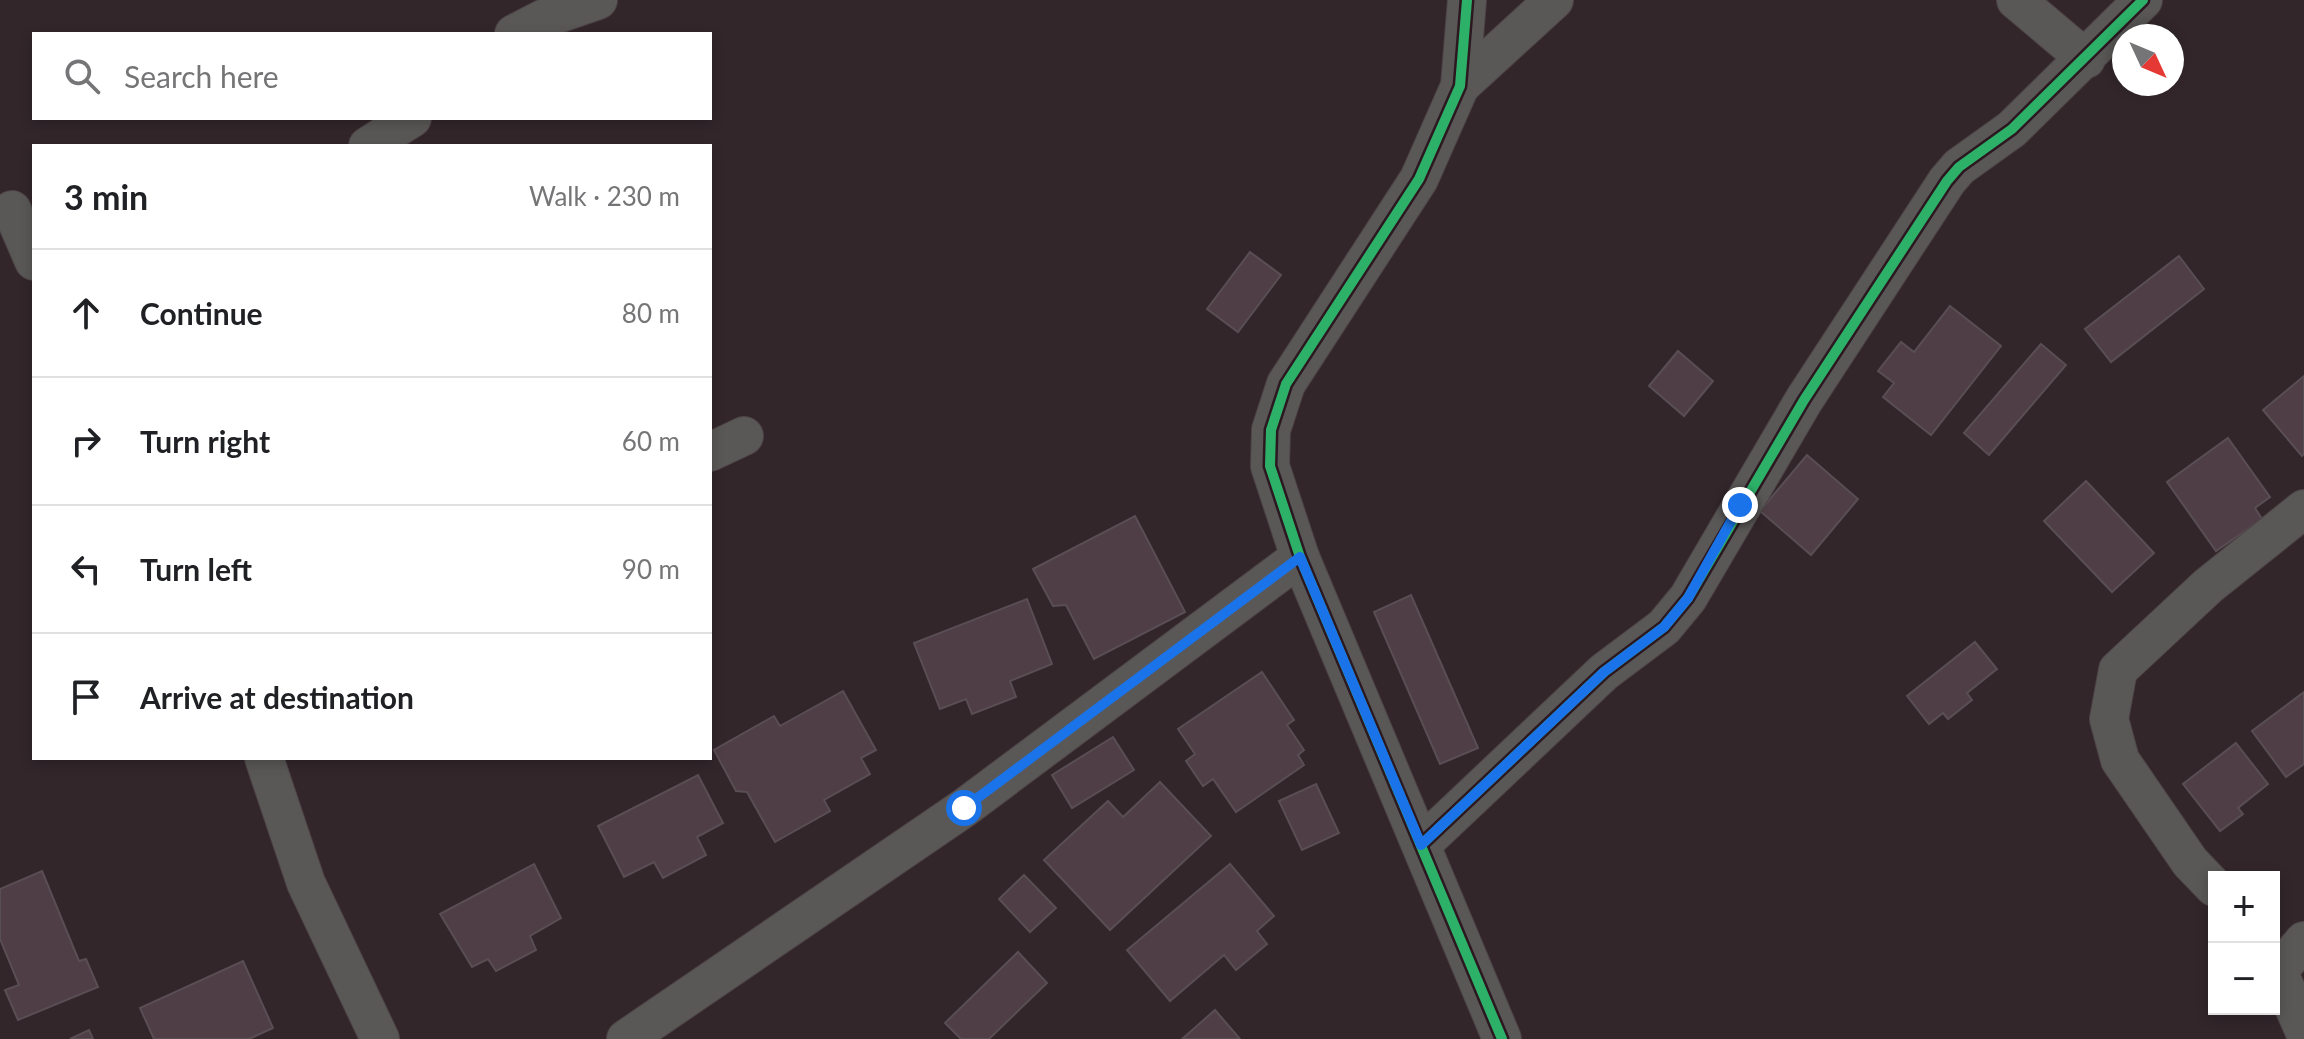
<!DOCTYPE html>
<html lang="en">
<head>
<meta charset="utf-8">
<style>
  body { margin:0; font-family:Lato,sans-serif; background:#f6f6f6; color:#202124 }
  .controls { position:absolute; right:24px; bottom:24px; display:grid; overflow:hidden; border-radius:0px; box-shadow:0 4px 12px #0003 }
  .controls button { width:72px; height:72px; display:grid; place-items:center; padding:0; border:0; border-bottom:2px solid #e0e0e0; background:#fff; color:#202124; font:40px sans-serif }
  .compass { position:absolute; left:2112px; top:24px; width:72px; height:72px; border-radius:50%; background:#fff; box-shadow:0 4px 12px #0003; rotate:134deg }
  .stop { position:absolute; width:24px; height:24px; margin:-18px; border:6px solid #1a73e8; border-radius:50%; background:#fff }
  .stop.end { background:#1a73e8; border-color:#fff; box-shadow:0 2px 8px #0008 }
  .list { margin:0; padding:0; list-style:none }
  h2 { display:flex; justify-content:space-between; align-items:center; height:104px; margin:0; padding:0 32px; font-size:34px }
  h2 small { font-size:26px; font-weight:400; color:#757577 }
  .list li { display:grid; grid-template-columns:52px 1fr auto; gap:24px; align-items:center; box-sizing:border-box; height:128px; padding:0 32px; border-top:2px solid #e0e0e0 }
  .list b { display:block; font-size:30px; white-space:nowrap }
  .list em { font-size:26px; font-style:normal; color:#757577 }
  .icon { flex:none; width:44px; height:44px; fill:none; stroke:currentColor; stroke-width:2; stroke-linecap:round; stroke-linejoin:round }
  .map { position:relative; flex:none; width:2304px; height:1039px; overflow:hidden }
  .search { position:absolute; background:#fff; box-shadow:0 4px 12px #0003; left:32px; top:32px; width:680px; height:88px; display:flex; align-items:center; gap:20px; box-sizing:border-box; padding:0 28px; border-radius:0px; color:#757577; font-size:30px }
  .panel { position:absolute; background:#fff; box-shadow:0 4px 12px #0003; left:32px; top:144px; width:680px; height:616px; border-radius:0px }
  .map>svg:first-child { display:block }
</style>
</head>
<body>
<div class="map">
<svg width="2304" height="1039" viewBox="0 0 2304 1039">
  <rect width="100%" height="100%" fill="#32262b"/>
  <g fill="#4f3e46" stroke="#594e53" stroke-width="2">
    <path d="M1250 252 1281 275 1238 332 1207 309Z"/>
    <path d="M2179 256 2204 289 2111 362 2085 329Z"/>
    <path d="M1950 306 2001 346 1931 435 1883 397 1894 383 1878 371 1901 342 1914 352Z"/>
    <path d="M2041 344 2066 365 1989 455 1964 433Z"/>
    <path d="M1678 351 1713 381 1684 416 1649 386Z"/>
    <path d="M2304 376V454L2302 456 2263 410Z"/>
    <path d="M2228 438 2270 497 2255 508 2262 519 2216 551 2167 482Z"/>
    <path d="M1807 455 1858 499 1811 555 1760 511Z"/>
    <path d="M2086 481 2154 553 2112 592 2044 521Z"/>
    <path d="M1135 516 1185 612 1094 659 1066 605 1053 606 1033 569Z"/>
    <path d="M1411 595 1478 748 1440 764 1374 612Z"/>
    <path d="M1027 599 1052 664 1010 681 1016 697 972 714 966 699 940 709 914 643Z"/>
    <path d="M1975 642 1997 669 1967 693 1972 700 1948 719 1943 713 1929 724 1907 696Z"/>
    <path d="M1262 672 1294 720 1287 725 1304 750 1298 755 1304 765 1236 812 1213 779 1203 786 1186 761 1195 754 1178 729Z"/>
    <path d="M843 691 876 750 861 758 870 774 824 800 830 811 775 842 747 792 736 791 714 750 774 716 780 726Z"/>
    <path d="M2304 692V764L2286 777 2252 731Z"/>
    <path d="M1113 737 1134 770 1072 808 1052 775Z"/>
    <path d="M2236 743 2268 784 2238 808 2243 814 2220 831 2183 784Z"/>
    <path d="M698 775 723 823 697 837 706 855 663 878 654 862 624 877 598 826Z"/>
    <path d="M1160 782 1211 836 1110 930 1044 860 1108 801 1123 817Z"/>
    <path d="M1316 784 1339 833 1302 850 1279 801Z"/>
    <path d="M534 864 561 918 530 936 536 950 496 971 488 959 472 967 440 914Z"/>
    <path d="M1230 864 1274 916 1257 931 1267 944 1236 970 1224 955 1170 1001 1127 950Z"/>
    <path d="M42 871 79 961 86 959 98 987 18 1020 5 990 19 985 0 939V889Z"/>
    <path d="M1024 875 1056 908 1030 932 999 899Z"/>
    <path d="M1018 952 1047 983 989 1039H961L945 1023Z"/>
    <path d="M243 961 273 1028 249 1039H154L140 1008Z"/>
    <path d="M1215 1010 1240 1039H1182Z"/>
    <path d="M89 1030 93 1039H70Z"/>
  </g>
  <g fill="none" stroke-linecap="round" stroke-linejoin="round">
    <g stroke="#4d4347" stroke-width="40">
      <g id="minor">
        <path d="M1467 0 1460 86 1419 179 1286 384 1271 430 1270 466 1300 557 1502 1039"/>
        <path d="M2016 0 2086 59"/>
        <path d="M514 34 543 19 598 0"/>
        <path d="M1460 86 1554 0"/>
        <path d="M368 146 412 118"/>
        <path d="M12 210 34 261"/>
        <path d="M710 452 744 436"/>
        <path d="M264 758 306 883 380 1039"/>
        <path d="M1421 845 1604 672 1664 627 1688 598 1804 400 1947 181 1959 167 2012 129 2143 0"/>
        <path d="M2214 887 2190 862 2120 760 2109 719 2118 670 2208 586 2304 509"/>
        <path d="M2304 941 2278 971 2304 1030"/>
        <path d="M626 1039 964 808 1300 557"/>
      </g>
    </g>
    <use href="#minor" stroke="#595856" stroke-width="38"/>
    <g stroke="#2c1821" stroke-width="15">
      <g id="cycleway">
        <path d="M1467 0 1460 86 1419 179 1286 384 1271 430 1270 466 1300 557 1502 1039"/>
        <path d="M1421 845 1604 672 1664 627 1688 598 1804 400 1947 181 1959 167 2012 129 2143 0"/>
      </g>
    </g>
    <use href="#cycleway" stroke="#2db169" stroke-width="10"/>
  </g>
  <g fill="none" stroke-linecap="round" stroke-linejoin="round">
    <path stroke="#1a73e8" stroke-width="10" d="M964 808 1300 557 1421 845 1604 672 1664 627 1688 598 1740 505"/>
  </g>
</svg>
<div class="controls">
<button>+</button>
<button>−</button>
</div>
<svg class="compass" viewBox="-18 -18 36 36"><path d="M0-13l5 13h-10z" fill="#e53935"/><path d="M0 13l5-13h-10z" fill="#757577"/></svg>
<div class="stop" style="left:964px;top:808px"></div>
<div class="stop end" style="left:1740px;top:505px"></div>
<div class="search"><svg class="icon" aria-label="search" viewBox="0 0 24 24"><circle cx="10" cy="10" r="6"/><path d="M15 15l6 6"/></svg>Search here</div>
<section class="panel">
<h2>3 min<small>Walk · 230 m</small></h2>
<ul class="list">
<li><svg class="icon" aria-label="ahead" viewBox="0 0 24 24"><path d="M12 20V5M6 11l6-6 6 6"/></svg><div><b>Continue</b></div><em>80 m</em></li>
<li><svg class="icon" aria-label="right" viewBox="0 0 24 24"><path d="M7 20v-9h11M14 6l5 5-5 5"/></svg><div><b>Turn right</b></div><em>60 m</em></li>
<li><svg class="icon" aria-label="left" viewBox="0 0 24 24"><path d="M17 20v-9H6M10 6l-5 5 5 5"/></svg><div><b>Turn left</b></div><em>90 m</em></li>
<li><svg class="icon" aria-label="arrive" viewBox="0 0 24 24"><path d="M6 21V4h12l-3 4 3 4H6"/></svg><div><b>Arrive at destination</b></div></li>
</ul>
</section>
</div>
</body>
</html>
